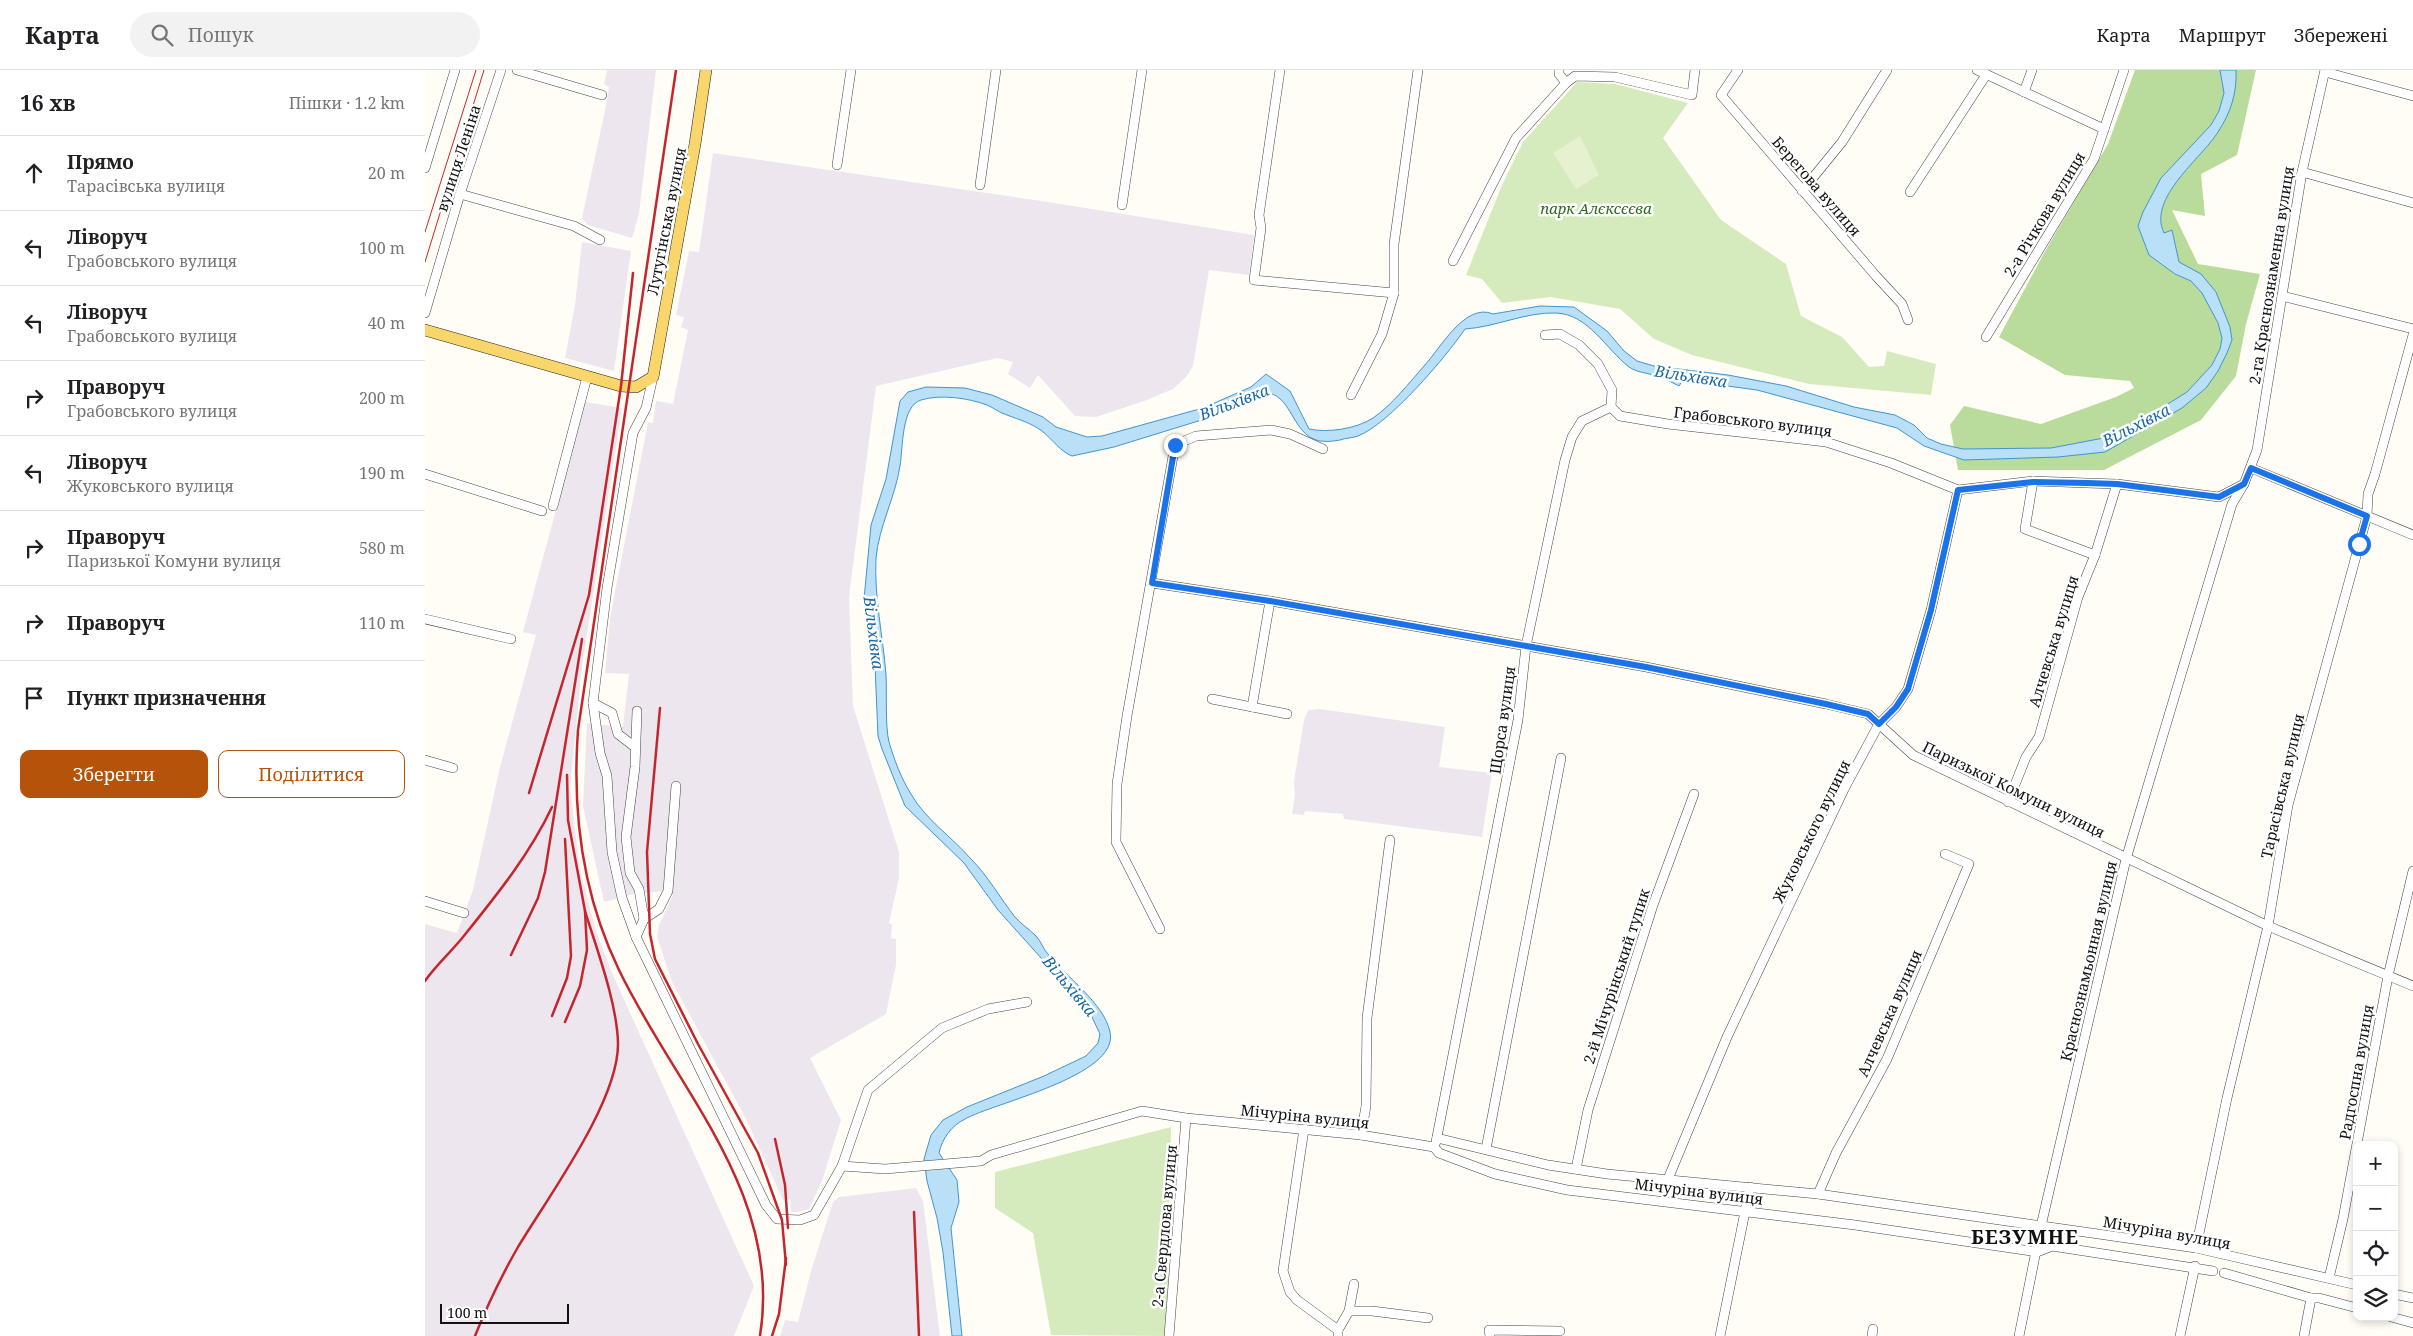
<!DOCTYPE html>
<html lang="uk">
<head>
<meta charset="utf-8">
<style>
  body { margin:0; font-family:"Noto Serif",serif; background:#f2f2f2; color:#202124 }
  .controls { position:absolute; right:15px; bottom:15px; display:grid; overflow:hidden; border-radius:10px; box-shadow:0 2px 8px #0003 }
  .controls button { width:45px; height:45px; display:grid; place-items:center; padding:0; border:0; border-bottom:1px solid #e0e0e0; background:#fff; color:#202124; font:25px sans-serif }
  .scale { position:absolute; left:15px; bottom:12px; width:129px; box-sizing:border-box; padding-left:5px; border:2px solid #111; border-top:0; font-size:14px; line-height:18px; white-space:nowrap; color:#111; -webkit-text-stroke:4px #fff; paint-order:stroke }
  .stop { position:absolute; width:15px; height:15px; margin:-11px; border:4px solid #1a73e8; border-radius:50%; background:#fff }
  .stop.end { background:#1a73e8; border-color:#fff; box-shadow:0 1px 5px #0008 }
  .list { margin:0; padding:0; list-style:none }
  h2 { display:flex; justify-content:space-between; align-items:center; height:65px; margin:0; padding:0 20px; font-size:21px }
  h2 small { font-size:16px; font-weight:400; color:#757577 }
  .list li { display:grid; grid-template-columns:32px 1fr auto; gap:15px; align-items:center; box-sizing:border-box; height:75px; padding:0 20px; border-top:1px solid #e0e0e0 }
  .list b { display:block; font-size:19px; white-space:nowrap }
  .list p { margin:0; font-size:16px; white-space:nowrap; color:#757577 }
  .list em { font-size:16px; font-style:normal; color:#757577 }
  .actions { display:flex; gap:10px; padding:15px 20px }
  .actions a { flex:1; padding:11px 0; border:1px solid #b45309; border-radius:10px; text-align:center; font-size:18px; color:#b45309 }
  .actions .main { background:#b45309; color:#fff }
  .icon { flex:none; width:28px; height:28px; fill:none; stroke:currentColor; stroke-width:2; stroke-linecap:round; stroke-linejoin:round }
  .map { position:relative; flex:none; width:1988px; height:1266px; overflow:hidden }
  header { display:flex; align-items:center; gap:30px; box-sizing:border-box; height:70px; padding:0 25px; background:#fff; border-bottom:1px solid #e0e0e0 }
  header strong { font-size:24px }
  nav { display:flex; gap:28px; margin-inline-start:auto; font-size:18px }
  .search { width:350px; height:45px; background:#f2f2f2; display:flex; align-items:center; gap:12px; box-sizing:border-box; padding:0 18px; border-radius:28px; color:#757577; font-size:19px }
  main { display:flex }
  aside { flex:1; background:#fff }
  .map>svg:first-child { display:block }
</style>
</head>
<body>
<header>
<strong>Карта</strong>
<div class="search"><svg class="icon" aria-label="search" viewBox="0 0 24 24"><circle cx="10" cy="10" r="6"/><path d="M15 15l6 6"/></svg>Пошук</div>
<nav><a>Карта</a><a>Маршрут</a><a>Збережені</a></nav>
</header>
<main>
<aside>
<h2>16 хв<small>Пішки · 1.2 km</small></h2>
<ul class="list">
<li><svg class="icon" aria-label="ahead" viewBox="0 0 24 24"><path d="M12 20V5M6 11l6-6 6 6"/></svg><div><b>Прямо</b><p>Тарасівська вулиця</p></div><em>20 m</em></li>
<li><svg class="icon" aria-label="left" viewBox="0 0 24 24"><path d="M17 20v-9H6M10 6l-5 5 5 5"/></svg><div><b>Ліворуч</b><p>Грабовського вулиця</p></div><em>100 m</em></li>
<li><svg class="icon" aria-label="left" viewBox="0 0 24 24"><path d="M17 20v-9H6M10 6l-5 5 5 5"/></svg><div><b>Ліворуч</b><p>Грабовського вулиця</p></div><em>40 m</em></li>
<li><svg class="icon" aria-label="right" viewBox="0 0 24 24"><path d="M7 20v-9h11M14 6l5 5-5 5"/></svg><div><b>Праворуч</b><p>Грабовського вулиця</p></div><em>200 m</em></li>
<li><svg class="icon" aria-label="left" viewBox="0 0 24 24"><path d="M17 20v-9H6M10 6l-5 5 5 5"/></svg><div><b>Ліворуч</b><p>Жуковського вулиця</p></div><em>190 m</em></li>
<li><svg class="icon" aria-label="right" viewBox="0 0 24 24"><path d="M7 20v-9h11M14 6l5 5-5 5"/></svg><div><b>Праворуч</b><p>Паризької Комуни вулиця</p></div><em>580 m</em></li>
<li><svg class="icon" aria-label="right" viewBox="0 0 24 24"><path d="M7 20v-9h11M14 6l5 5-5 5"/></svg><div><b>Праворуч</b></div><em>110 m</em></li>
<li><svg class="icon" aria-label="arrive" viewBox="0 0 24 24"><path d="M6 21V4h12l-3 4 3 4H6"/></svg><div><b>Пункт призначення</b></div></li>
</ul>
<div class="actions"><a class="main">Зберегти</a><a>Поділитися</a></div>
</aside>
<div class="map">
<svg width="1988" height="1266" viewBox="0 0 1988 1266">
  <rect width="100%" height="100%" fill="#fffdf5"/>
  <g fill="#eee6ef">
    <path d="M182 0H231L214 144 207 168 163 155 157 148 182 31 184 17 179 14Z"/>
    <path d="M288 83 623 132 829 165 824 205 784 200 768 296 761 307 748 319 722 330 671 347 650 346 613 305 605 318 583 304 588 292 573 288 451 316 424 527 428 636 474 782V808L464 853 467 854 466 868 471 869V895L461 944 385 988 416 1050 397 1111 384 1139 373 1142H366L365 1129 358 1130 321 1049 247 912 232 867 234 855 248 825 239 821 209 824 179 832 158 736 162 653 198 657 204 604 180 603 185 548 223 352 228 353 231 331 248 334 263 260 256 257 259 247 251 245 264 181 274 182Z"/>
    <path d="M157 172 206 181 189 301 140 288 150 235Z"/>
    <path d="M160 332 197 338 157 597 145 717 155 800 171 861 187 903 329 1216 309 1266H0V854L32 863 48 820 75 697 111 565 98 562Z"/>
    <path d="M895 639 1020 657 1014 697 1067 703 1057 767 919 749 918 744 880 741 879 745 867 744 870 725 869 711 879 650 883 640Z"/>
    <path d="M491 1118 498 1131 515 1266H355L360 1250 373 1252 386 1201 408 1132 414 1127Z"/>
  </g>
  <g fill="#d5ebbd">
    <path d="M1152 12 1190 14 1263 33 1238 68 1296 150 1361 194 1376 246 1417 267 1444 297 1459 296 1462 281 1511 294 1506 325 1384 314 1267 285 1229 269 1195 239 1126 227 1077 233 1057 209 1041 205 1077 115 1098 72Z"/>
    <path d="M746 1057 742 1266 626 1265 608 1163 570 1138V1102Z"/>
  </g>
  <path fill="#b9dc9c" d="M1710 0H1831L1812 85 1776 104 1780 146 1747 140 1773 194 1835 204 1821 254 1811 306 1776 350 1679 400H1533L1525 355 1539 336 1616 354 1691 327 1709 318 1705 311 1640 305 1574 267 1619 183 1683 74Z"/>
  <path fill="#e6f2cf" d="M1155 66 1174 105 1151 119 1128 83Z"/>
  <path fill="#b9e0f7" stroke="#3f96cf" d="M1795 0H1811C1812 23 1806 42 1793 62 1777 88 1722 128 1739 163L1747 160 1754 192 1776 204 1791 222 1805 257 1807 270 1802 283 1793 301 1781 318 1757 338 1680 382 1633 387 1539 390 1499 376 1472 358 1332 320 1258 310 1254 316C1249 314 1245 311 1240 309 1229 303 1214 304 1204 297 1181 279 1163 244 1131 243 1100 242 1071 257 1040 259 1021 287 964 354 933 366 928 368 920 368 915 370 899 373 887 372 877 360 865 346 859 321 838 323L783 348 689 377 647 386C636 382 627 369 617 361 606 353 595 350 582 345 575 343 569 338 562 335 543 328 516 324 496 330 476 336 478 379 475 396 470 428 454 456 451 488 449 527 458 566 461 605 462 623 460 656 464 672 469 689 476 708 486 724 500 749 527 767 546 789 563 806 575 828 590 847 596 854 604 859 611 866 616 871 618 879 623 884 641 907 679 933 685 962 695 1006 568 1033 540 1049 526 1056 517 1069 514 1083L532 1110 534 1132 526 1158 537 1266H527L518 1182 512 1148 502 1111 499 1089 506 1065 518 1050 542 1037 619 1006 661 986 673 973 675 964 666 945 647 927 626 899 573 840 539 793 480 736 457 679 453 666 450 595 439 529 446 455 461 409 475 331 483 322 501 317 540 318 567 325 618 347 631 357 662 367 677 366 778 338 826 317 841 304 865 321 884 359C903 363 931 359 948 348 967 335 984 313 999 296 1015 279 1040 232 1068 244L1115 236 1149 237 1182 261 1199 281 1212 291 1229 296 1303 305 1361 316 1429 337 1470 345 1489 355 1502 368 1516 374 1538 379 1626 378 1684 367 1706 357 1762 322 1787 295 1795 279 1797 268 1793 253 1777 223 1766 211 1750 204 1724 185 1713 156 1718 142 1736 108 1786 55 1794 41 1799 23Z"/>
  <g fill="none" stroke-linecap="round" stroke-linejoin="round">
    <g stroke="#444" stroke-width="10">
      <g id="minor">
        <path d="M92 0 177 25"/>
        <path d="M855 0 834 145 836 158 829 210 969 223V174L993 0"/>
        <path d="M1134 0V4L1141 13"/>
        <path d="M1313 0 1296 25 1451 206 1477 234 1483 250"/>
        <path d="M1552 0 1679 59"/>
        <path d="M1900 2 1988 26"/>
        <path d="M1599 22 1607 0"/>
        <path d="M412 95 426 0"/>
        <path d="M0 98 30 0"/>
        <path d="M1877 102 1988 133"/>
        <path d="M555 115 571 0"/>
        <path d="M1377 121 1417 72 1462 0"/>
        <path d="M1485 122 1561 5"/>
        <path d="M35 124 149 156 175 170"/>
        <path d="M697 135 717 0"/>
        <path d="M1028 191 1091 68 1141 13 1150 6 1190 7 1267 25 1270 0"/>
        <path d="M1857 226 1988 259"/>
        <path d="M0 243 35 124 76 0"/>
        <path d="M1561 267 1669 89 1699 0"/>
        <path d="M926 325 957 264 969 223"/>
        <path d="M1186 337 1195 346 1243 354 1401 372 1466 393 1533 420 1608 411 1662 413 1692 414 1794 427 1819 414"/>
        <path d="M1826 398 1988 465"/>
        <path d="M0 404 117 441"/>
        <path d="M1608 411 1600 459 1670 485"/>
        <path d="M128 436 162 307"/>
        <path d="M727 513 845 531 1221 597 1401 634 1443 644 1488 685 1843 856 1988 916"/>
        <path d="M0 549 86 569"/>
        <path d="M787 629 862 644"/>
        <path d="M168 633 187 643 193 664 210 677"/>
        <path d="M827 637 845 531"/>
        <path d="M212 641 210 697 201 767 205 803 214 819 219 849"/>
        <path d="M0 690 28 698"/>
        <path d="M251 716 243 821 234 839 219 849 211 867 341 1135 352 1149 375 1150 389 1145 417 1096 460 1099 556 1091 566 1085 717 1041 761 1048 936 1065 1009 1077 1014 1083 1070 1104 1142 1120 1430 1155 1612 1182 1627 1176 1788 1201"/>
        <path d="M1583 732 1601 687 1614 667 1653 527 1670 485 1692 414"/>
        <path d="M0 831 39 843"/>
        <path d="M735 859 691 772 692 714 702 646 750 375 771 366 846 360 865 364 898 379"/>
        <path d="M211 867 197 828 187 782 182 706 175 683 168 633 182 518 208 363 221 338 228 307"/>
        <path d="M879 1059 858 1201 865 1222 872 1230 913 1260V1266"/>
        <path d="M936 1065 941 1036 942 948 965 770"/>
        <path d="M1012 1068 1123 1095 1182 1104 1393 1124 1771 1178 1932 1215"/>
        <path d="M1011 1072 1093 650 1101 576 1140 390 1147 367 1157 351 1186 337 1187 320 1173 294 1154 275 1135 264 1120 265"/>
        <path d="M1061 1079 1136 688"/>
        <path d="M417 1096 443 1020 517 958 563 939 602 932"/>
        <path d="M1151 1099 1163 1040 1228 835 1269 724"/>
        <path d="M1243 1109 1302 967 1419 719 1454 654 1471 637 1483 619 1506 540 1533 420"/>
        <path d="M1393 1124 1411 1083 1462 989 1544 794 1520 784"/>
        <path d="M1771 1178 1802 1028 1843 856 1863 735 1942 446 1943 424 1950 404 1988 265"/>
        <path d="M1799 1203 1886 1228H1894L1932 1238"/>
        <path d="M1904 1208 1918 1149 1963 906 1988 801"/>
        <path d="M1969 1224 1988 1228"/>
        <path d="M924 1241H947L1003 1248"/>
        <path d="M1966 1247 1988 1253"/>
        <path d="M913 1260 924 1241 929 1214"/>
        <path d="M744 1266 761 1048"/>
        <path d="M1065 1266 1064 1260 1135 1261"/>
        <path d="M1295 1266 1325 1117"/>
        <path d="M1447 1266 1448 1259"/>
        <path d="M1594 1266 1616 1156 1701 789 1807 434 1819 414 1832 380 1877 102 1900 0"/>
        <path d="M1755 1266 1770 1196"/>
        <path d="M1879 1266 1886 1228"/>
      </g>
    </g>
    <g stroke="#222" stroke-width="12">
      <path id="major" d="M0 260 196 316 211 317 228 307 270 74 281 0"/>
    </g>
    <use href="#minor" stroke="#fff" stroke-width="9"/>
    <use href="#major" stroke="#f9d66b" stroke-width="11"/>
    <g stroke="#c4262e" stroke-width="1">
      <path d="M0 162 51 0"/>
      <path d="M0 192 59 0"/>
    </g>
    <g stroke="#c4262e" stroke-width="2.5">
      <path d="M251 0 153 660C147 743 157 824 194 900 251 1019 358 1123 335 1266"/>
      <path d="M235 638 222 782 225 864 230 889 273 974 333 1083 357 1150 361 1195"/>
      <path d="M104 723 164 525 196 316 208 203"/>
      <path d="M86 885 113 828 120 802 157 569"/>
      <path d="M0 911C11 895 26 882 38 867 71 826 105 784 127 737"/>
      <path d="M127 946 142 908 146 886 140 769"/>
      <path d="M140 952 155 916 162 880 160 841 143 750 142 705"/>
      <path d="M350 1069 360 1115 363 1158"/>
      <path d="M489 1142 494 1266"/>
      <path d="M50 1266C62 1236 77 1205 93 1177 123 1127 194 1031 193 973 192 933 172 880 160 841"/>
      <path d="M347 1266 354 1244 361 1188"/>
    </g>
  </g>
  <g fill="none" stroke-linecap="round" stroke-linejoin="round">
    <path stroke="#1a73e8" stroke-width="6" d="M750 375 727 513 845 531 1221 597 1401 634 1443 644 1454 654 1471 637 1483 619 1506 540 1533 420 1608 412 1662 413 1692 414 1794 427 1819 414 1826 398 1942 446 1934 474"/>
  </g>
  <g text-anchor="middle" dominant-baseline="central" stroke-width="5" stroke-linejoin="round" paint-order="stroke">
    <g font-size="15" fill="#111" stroke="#fff">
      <text transform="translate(33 88) rotate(-72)">вулиця Леніна</text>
      <text transform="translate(1392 116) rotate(49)">Берегова вулиця</text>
      <text transform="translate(1619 144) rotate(-59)">2-а Річкова вулиця</text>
      <text transform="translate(241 151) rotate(-79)">Лутугінська вулиця</text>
      <text transform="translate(1846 205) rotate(-81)">2-га Краснознаменна вулиця</text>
      <text transform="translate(1328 351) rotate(7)">Грабовського вулиця</text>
      <text transform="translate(1628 571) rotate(-73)">Алчевська вулиця</text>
      <text transform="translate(1077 650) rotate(-82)">Щорса вулиця</text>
      <text transform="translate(1857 716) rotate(-77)">Тарасівська вулиця</text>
      <text transform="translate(1589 719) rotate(26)">Паризької Комуни вулиця</text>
      <text transform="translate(1386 761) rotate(-64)">Жуковського вулиця</text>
      <text transform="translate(1663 891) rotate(-77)">Краснознамьонная вулиця</text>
      <text transform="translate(1191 906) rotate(-72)">2-й Мічурінський тупик</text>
      <text transform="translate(1464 943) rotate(-66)">Алчевська вулиця</text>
      <text transform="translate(1931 1002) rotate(-80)">Радгоспна вулиця</text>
      <text transform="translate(880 1046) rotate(6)">Мічуріна вулиця</text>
      <text transform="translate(1274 1121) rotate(7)">Мічуріна вулиця</text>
      <text transform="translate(739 1156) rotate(-85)">2-а Свердлова вулиця</text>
      <text transform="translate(1742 1162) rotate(10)">Мічуріна вулиця</text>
    </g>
    <g font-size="15" font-style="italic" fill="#2f6b1f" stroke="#fff">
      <text x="1171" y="138">парк Алєксєєва</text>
    </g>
    <g font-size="16" font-style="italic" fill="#1768a6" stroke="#fff">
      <text transform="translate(1266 306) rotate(9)">Вільхівка</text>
      <text transform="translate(809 332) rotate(-21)">Вільхівка</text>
      <text transform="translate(1711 355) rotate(-27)">Вільхівка</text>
      <text transform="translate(449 563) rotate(83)">Вільхівка</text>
      <text transform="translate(645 916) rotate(50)">Вільхівка</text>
    </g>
    <g font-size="20" font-weight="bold" letter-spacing="1" fill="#111" stroke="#fff">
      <text x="1600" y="1166">БЕЗУМНЕ</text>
    </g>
  </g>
</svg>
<div class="controls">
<button>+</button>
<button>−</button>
<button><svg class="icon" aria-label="locate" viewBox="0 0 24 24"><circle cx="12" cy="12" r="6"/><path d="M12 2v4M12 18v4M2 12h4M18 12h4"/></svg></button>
<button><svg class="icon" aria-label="layers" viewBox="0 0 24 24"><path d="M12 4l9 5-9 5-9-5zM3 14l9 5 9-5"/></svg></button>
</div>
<div class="scale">100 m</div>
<div class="stop" style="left:1934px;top:474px"></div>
<div class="stop end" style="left:750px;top:375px"></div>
</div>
</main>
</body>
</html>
